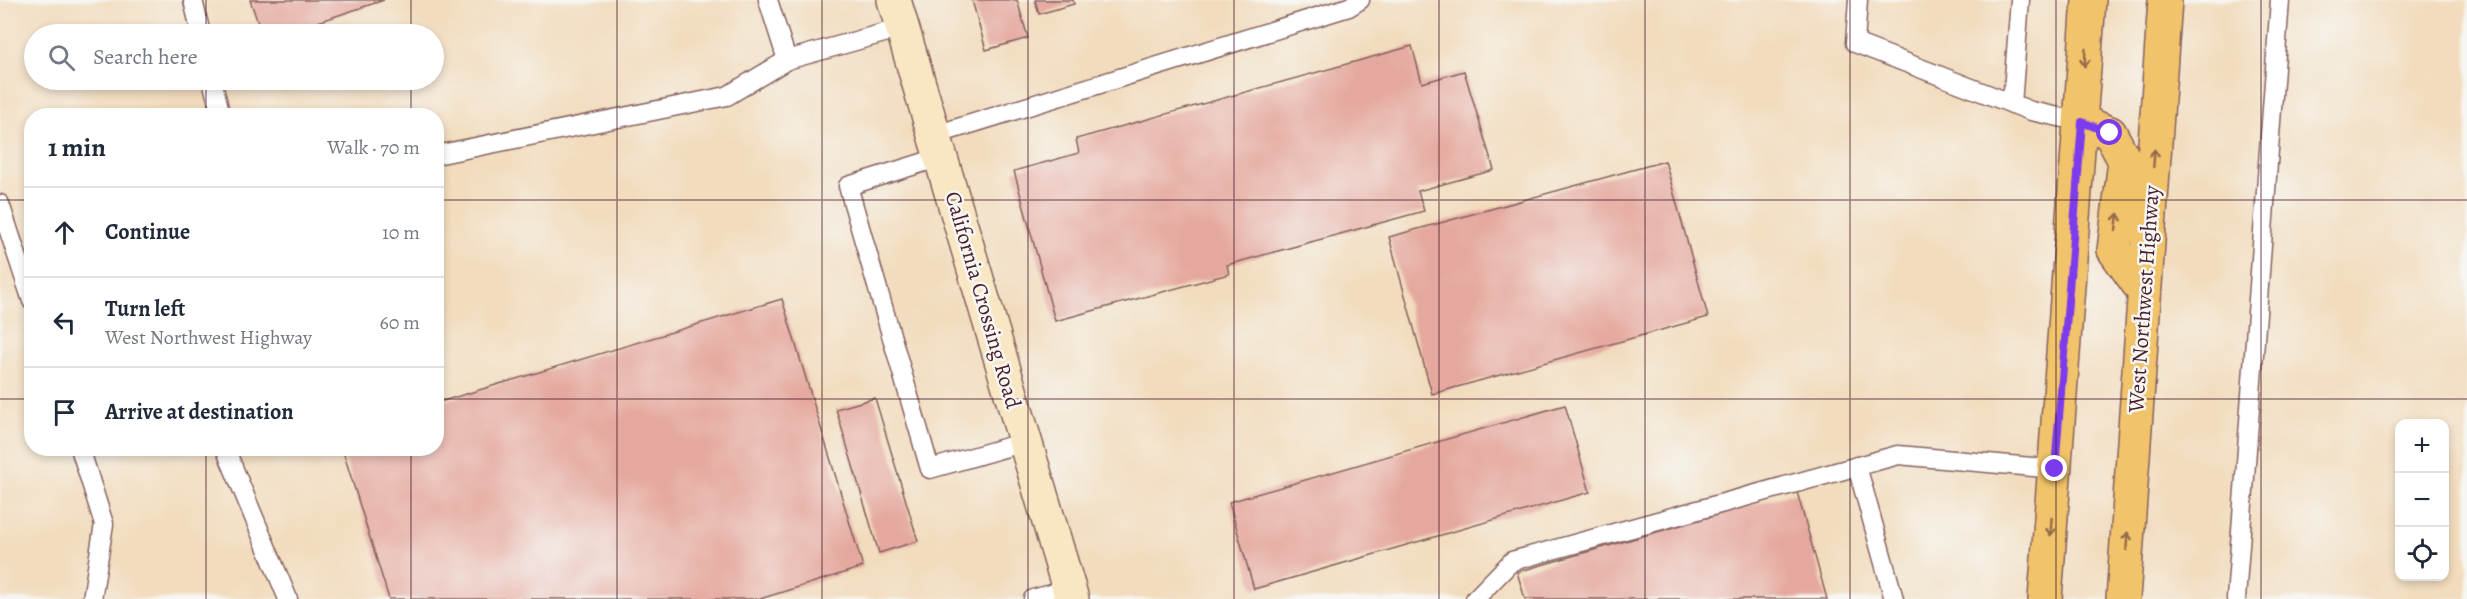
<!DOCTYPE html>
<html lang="en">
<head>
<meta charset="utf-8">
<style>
  body { margin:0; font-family:Alegreya,serif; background:#f6f6f7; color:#1f2937 }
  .controls { position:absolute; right:18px; bottom:18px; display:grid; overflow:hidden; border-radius:12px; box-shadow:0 3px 9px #0003 }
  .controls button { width:54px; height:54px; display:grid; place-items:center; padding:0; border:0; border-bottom:2px solid #e0e1e3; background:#fff; color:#1f2937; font:30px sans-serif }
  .stop { position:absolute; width:18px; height:18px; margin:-14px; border:4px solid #7c3aed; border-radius:50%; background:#fff }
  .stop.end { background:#7c3aed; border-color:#fff; box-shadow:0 2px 6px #0008 }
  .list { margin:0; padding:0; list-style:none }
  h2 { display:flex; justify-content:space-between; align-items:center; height:78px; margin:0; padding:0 24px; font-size:26px }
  h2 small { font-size:20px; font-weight:400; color:#747a83 }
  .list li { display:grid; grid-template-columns:39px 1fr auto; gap:18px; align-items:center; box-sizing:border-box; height:90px; padding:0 24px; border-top:2px solid #e0e1e3 }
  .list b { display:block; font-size:22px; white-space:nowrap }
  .list p { margin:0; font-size:20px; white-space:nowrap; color:#747a83 }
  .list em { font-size:20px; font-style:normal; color:#747a83 }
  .icon { flex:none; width:33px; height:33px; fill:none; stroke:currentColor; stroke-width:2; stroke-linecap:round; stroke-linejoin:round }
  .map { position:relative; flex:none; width:2467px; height:599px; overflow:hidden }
  .search { position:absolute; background:#fff; box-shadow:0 3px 9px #0003; left:24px; top:24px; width:420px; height:66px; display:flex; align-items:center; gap:15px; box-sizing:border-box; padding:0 21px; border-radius:33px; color:#747a83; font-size:22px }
  .panel { position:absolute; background:#fff; box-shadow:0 3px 9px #0003; left:24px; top:108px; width:420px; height:348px; border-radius:24px }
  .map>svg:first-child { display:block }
</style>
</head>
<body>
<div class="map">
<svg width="2467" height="599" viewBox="0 0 2467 599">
  <rect width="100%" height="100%" fill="#f6f6f2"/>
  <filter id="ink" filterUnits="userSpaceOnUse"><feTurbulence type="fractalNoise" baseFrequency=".0167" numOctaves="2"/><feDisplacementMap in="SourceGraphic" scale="12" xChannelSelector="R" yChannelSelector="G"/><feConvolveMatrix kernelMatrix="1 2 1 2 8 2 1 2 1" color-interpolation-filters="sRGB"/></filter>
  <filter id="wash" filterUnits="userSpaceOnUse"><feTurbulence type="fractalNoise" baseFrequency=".008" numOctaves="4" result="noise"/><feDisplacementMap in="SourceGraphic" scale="24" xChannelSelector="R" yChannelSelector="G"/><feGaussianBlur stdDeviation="1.35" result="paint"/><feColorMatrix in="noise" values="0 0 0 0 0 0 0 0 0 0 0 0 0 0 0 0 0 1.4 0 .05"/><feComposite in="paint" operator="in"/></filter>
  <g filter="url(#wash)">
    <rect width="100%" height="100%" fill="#f2dcbd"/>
    <g id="blocks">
      <g fill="#e5a89e">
        <path d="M250 0H384L282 34H262Z"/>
        <path d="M972 0H1017L1028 38 986 50Z"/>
        <path d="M1035 0H1073L1074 4 1039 14Z"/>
        <path d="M1412 46 1422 83 1464 71 1494 170 1418 191 1424 211 1227 265 1229 274 1055 321 1014 171 1079 153 1076 139Z"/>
        <path d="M1665 161 1708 317 1432 394 1389 237Z"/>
        <path d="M782 299 863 567 760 599H389L342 448H436V403Z"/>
        <path d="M875 398 918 541 879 553 836 409Z"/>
        <path d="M1565 405 1590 492 1254 589 1229 502Z"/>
        <path d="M1797 492 1827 599H1525L1517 572Z"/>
      </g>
    </g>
  </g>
  <g filter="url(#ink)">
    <use href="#blocks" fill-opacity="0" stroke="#85615e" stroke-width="1.5"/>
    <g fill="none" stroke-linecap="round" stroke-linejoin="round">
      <g stroke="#85615e" stroke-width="21">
        <g id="lane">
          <path d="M193 0 201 34"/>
          <path d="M768 0 787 60 902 28"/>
          <path d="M1858 0 1855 43 2031 111 2082 122"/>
          <path d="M212 80 221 116"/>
          <path d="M2012 104 2020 0"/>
          <path d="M935 135 1349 7 1360 0"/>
          <path d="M436 155 727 96 787 60"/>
          <path d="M941 157 848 186 930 469 1025 442"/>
          <path d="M0 204 32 301"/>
          <path d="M80 448 104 524 92 599"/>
          <path d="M225 448 288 599"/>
          <path d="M1857 466 1894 599"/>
          <path d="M1033 599 1069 589"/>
          <path d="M1475 599 1512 561 1898 455 2055 469"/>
          <path d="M2236 599 2280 0"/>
        </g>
      </g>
      <g stroke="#85615e" stroke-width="36">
        <path id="secondary" d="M894 0 1072 599"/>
      </g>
      <g stroke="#85615e" stroke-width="36">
        <g id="primary">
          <path d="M2082 122 2110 133 2125 161 2114 250 2144 292"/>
          <path d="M2045 599 2089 0"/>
          <path d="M2123 599 2165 0"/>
        </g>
      </g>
      <use href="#lane" stroke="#fff" stroke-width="18"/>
      <use href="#secondary" stroke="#f9e7c3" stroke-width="33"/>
      <use href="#primary" stroke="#f1c36a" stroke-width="33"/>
    </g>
    <defs><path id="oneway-shaft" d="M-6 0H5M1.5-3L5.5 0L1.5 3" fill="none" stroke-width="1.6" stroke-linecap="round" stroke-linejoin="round" transform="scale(1.5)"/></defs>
    <g stroke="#956947">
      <use href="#oneway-shaft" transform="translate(2085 58) rotate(93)"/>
      <use href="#oneway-shaft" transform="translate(2154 158) rotate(-86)"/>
      <use href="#oneway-shaft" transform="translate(2117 222) rotate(-83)"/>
      <use href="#oneway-shaft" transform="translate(2051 527) rotate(94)"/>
      <use href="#oneway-shaft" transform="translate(2127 541) rotate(-86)"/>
    </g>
  </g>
  <g fill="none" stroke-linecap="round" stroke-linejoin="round" filter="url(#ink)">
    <path stroke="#7c3aed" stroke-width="8" d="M2055 469 2082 122 2110 133"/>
  </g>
  <path fill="none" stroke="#4a1f2b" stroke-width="1.5" stroke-opacity="0.55" d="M206 0V34M411 0V34M617 0V599M822 0V599M1028 0V599M1234 0V599M1439 0V599M1645 0V599M1850 0V599M2056 0V599M2261 0V599M206 80V116M411 80V116M0 200H32M436 200H2467M0 399H32M436 399H2467M206 448V599M411 448V599"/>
  <g text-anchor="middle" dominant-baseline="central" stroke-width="5" stroke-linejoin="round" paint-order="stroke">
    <g font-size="22" fill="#4a1f2b" stroke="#f6f6f2">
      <text transform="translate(2144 299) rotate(-86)">West Northwest Highway</text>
      <text transform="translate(983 300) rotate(74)">California Crossing Road</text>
    </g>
  </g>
</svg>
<div class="controls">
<button>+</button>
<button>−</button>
<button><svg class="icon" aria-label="locate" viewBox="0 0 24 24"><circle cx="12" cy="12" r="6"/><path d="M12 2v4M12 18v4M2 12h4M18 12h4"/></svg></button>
</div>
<div class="stop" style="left:2110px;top:133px"></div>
<div class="stop end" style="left:2055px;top:469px"></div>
<div class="search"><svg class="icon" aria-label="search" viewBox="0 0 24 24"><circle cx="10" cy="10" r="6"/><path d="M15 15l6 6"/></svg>Search here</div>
<section class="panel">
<h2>1 min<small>Walk · 70 m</small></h2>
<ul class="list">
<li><svg class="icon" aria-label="ahead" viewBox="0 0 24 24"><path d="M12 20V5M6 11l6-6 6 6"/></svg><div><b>Continue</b></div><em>10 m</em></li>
<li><svg class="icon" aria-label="left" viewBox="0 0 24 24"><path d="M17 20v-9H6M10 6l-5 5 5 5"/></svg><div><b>Turn left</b><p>West Northwest Highway</p></div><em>60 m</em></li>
<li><svg class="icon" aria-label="arrive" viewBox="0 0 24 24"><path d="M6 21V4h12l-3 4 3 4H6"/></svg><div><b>Arrive at destination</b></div></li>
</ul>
</section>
</div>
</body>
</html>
